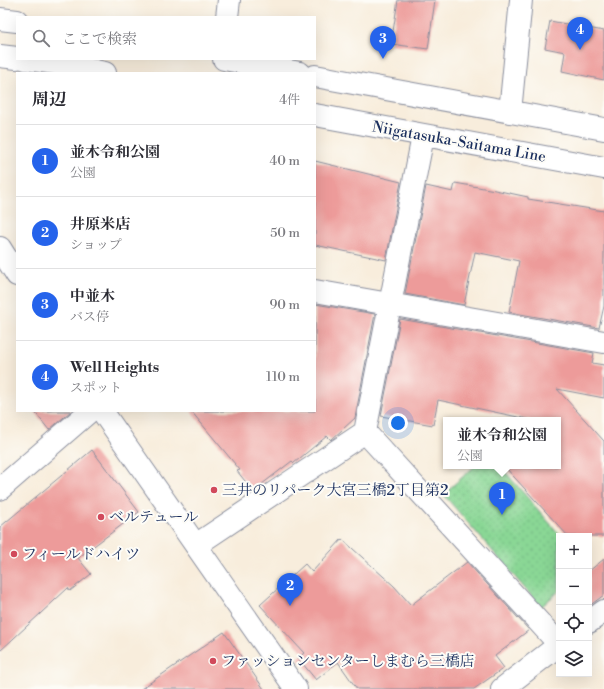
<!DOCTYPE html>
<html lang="ja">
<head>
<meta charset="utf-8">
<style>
  body { margin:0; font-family:"Libre Bodoni","Noto Serif JP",serif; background:#f2f2f3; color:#2b2b33 }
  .controls { position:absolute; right:12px; bottom:12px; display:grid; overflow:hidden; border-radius:0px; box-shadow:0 4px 16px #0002 }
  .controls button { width:36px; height:36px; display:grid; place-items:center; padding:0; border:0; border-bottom:1px solid #e1e1e2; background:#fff; color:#2b2b33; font:20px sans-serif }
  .you { position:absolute; left:398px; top:423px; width:14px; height:14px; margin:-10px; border:3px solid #fff; border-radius:50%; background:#1a73e8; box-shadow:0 0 0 6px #1a73e833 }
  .badge { display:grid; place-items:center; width:26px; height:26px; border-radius:50%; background:#2563eb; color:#fff; font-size:13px; font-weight:700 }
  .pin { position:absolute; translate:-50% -33px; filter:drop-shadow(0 1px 2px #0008) }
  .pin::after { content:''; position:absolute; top:21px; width:14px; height:12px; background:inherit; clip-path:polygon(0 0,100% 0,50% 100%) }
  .popup { position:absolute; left:443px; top:417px; width:118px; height:52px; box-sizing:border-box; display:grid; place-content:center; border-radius:0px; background:#fff; filter:drop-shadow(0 1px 3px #0005); font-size:13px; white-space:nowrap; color:#7c7c81 }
  .popup b { font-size:15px; color:#2b2b33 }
  .popup::after { content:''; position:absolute; left:50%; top:100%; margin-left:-8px; border:8px solid transparent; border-top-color:#fff }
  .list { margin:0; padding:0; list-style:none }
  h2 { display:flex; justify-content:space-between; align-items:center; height:52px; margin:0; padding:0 16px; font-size:17px }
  h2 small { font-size:13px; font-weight:400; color:#7c7c81 }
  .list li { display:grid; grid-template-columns:26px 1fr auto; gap:12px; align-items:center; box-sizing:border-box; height:72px; padding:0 16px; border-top:1px solid #e1e1e2 }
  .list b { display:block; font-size:15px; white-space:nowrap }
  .list p { margin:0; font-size:13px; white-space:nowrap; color:#7c7c81 }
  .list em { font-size:13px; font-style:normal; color:#7c7c81 }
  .icon { flex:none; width:22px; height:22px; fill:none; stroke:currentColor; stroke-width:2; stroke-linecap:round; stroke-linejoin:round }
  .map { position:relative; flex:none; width:604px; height:689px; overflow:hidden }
  .search { position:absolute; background:#fff; box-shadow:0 4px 16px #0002; left:16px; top:16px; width:300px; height:44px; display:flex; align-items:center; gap:10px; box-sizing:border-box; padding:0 14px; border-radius:0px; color:#7c7c81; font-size:15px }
  .panel { position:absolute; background:#fff; box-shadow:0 4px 16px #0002; left:16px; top:72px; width:300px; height:340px; border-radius:0px }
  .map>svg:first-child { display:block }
</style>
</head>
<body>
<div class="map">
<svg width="604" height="689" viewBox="0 0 604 689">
  <defs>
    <pattern id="park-dots" width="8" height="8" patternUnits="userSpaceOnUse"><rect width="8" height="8" fill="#8ad795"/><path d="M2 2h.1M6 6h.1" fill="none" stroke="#76b983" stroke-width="1.8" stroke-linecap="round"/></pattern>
  </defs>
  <rect width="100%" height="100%" fill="#fdfcf7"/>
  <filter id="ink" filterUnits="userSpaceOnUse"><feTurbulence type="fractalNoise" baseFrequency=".025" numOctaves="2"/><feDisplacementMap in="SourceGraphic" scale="8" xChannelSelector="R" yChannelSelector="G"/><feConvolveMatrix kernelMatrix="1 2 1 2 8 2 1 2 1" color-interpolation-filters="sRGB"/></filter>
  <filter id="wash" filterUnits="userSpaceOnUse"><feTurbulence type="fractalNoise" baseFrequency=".012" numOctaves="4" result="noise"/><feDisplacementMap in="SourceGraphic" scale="16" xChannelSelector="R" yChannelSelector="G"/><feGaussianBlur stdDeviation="0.9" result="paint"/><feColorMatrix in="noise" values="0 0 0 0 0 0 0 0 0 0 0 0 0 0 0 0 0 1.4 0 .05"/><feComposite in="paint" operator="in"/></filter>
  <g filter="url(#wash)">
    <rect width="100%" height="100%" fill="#f8eddc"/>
    <path fill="url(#park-dots)" stroke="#52837a" d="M475 466H500L561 536H559V591L541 607 443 494Z"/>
    <g id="blocks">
      <g fill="#ed9b9a">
        <path d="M398 0H435L428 49 391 44Z"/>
        <path d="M550 21 604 31V80L562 71 565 52 545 48Z"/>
        <path d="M315 161 401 182 386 260 315 245Z"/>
        <path d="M455 183 495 190 528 197V199L604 211V306L599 328 509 312 519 261 475 252 464 305 405 294 426 186 453 192Z"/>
        <path d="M315 304 375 314 355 418 331 440 327 436 294 463 292 461 253 491 237 471 240 470 191 411H315Z"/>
        <path d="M400 319 594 353 592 363 604 365V398L557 389 604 441V536H568L504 466H558V420H532L438 400 433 425 381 416Z"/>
        <path d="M34 411H71L49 430Z"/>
        <path d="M92 450 139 512 78 558 91 574 70 591 68 588 0 651V527Z"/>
        <path d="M342 539 394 586 411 605 467 562 529 630 495 656 504 668 474 689H357L338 662 316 680 298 658 304 653 260 605 305 564 312 572Z"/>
        <path d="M604 559V595L589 606V571Z"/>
        <path d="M224 632 264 689H141Z"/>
      </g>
    </g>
  </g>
  <g filter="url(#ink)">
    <use href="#blocks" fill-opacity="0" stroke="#8a8e9d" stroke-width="1"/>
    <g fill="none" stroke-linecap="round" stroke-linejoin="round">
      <g stroke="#8a8e9d" stroke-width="24">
        <g id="minor">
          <path d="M227 17 229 0"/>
          <path d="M510 112 521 0"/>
          <path d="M315 291 604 342"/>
          <path d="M365 432 559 644"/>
          <path d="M0 489 90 411"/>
          <path d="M196 545 365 432 423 136"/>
          <path d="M589 622 604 611"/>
          <path d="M502 689 559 645"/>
        </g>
      </g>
      <g stroke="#8a8e9d" stroke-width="24">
        <g id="major">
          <path d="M0 19 17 21"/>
          <path d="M0 56 17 58"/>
          <path d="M26 59 56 63 105 73"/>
          <path d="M224 59 300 73"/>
          <path d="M315 76 604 129"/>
          <path d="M315 115 604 168"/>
          <path d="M0 248 17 275"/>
          <path d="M102 411 296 689"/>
        </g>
      </g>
      <use href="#minor" stroke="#fff" stroke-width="22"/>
      <use href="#major" stroke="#fff" stroke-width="22"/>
    </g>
  </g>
  <g fill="#d1495b" stroke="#fdfcf7" stroke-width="1.5">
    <circle cx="214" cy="490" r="4"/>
    <circle cx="101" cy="517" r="4"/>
    <circle cx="14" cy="554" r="4"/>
    <circle cx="213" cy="661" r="4"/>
  </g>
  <g text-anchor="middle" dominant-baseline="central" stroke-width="4" stroke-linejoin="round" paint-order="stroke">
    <g font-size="15" fill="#1b2f5e" stroke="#fdfcf7">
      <text transform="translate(459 142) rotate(10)">Niigatasuka-Saitama Line</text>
    </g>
    <g font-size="15" fill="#1b2f5e" stroke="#fdfcf7" text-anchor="start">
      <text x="222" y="490">三井のリパーク大宮三橋2丁目第2</text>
      <text x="109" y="517">ベルテュール</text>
      <text x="22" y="554">フィールドハイツ</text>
      <text x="221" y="661">ファッションセンターしまむら三橋店</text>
    </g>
  </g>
</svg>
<div class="controls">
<button>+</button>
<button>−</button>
<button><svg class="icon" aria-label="locate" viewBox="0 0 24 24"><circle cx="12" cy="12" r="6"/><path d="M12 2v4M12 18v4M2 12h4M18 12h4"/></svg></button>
<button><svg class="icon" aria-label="layers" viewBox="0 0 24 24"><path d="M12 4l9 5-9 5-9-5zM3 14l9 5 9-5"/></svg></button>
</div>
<div class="you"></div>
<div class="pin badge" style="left:502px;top:515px">1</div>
<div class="popup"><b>並木令和公園</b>公園</div>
<div class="pin badge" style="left:290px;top:606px">2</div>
<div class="pin badge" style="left:383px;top:59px">3</div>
<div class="pin badge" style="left:580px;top:50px">4</div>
<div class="search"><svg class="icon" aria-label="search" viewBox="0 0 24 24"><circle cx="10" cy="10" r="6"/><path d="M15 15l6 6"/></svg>ここで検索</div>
<section class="panel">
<h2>周辺<small>4件</small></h2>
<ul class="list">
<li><span class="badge">1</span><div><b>並木令和公園</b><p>公園</p></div><em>40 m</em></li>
<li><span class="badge">2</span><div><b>井原米店</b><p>ショップ</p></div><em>50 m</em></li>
<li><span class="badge">3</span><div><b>中並木</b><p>バス停</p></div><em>90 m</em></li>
<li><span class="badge">4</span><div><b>Well Heights</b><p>スポット</p></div><em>110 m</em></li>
</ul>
</section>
</div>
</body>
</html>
